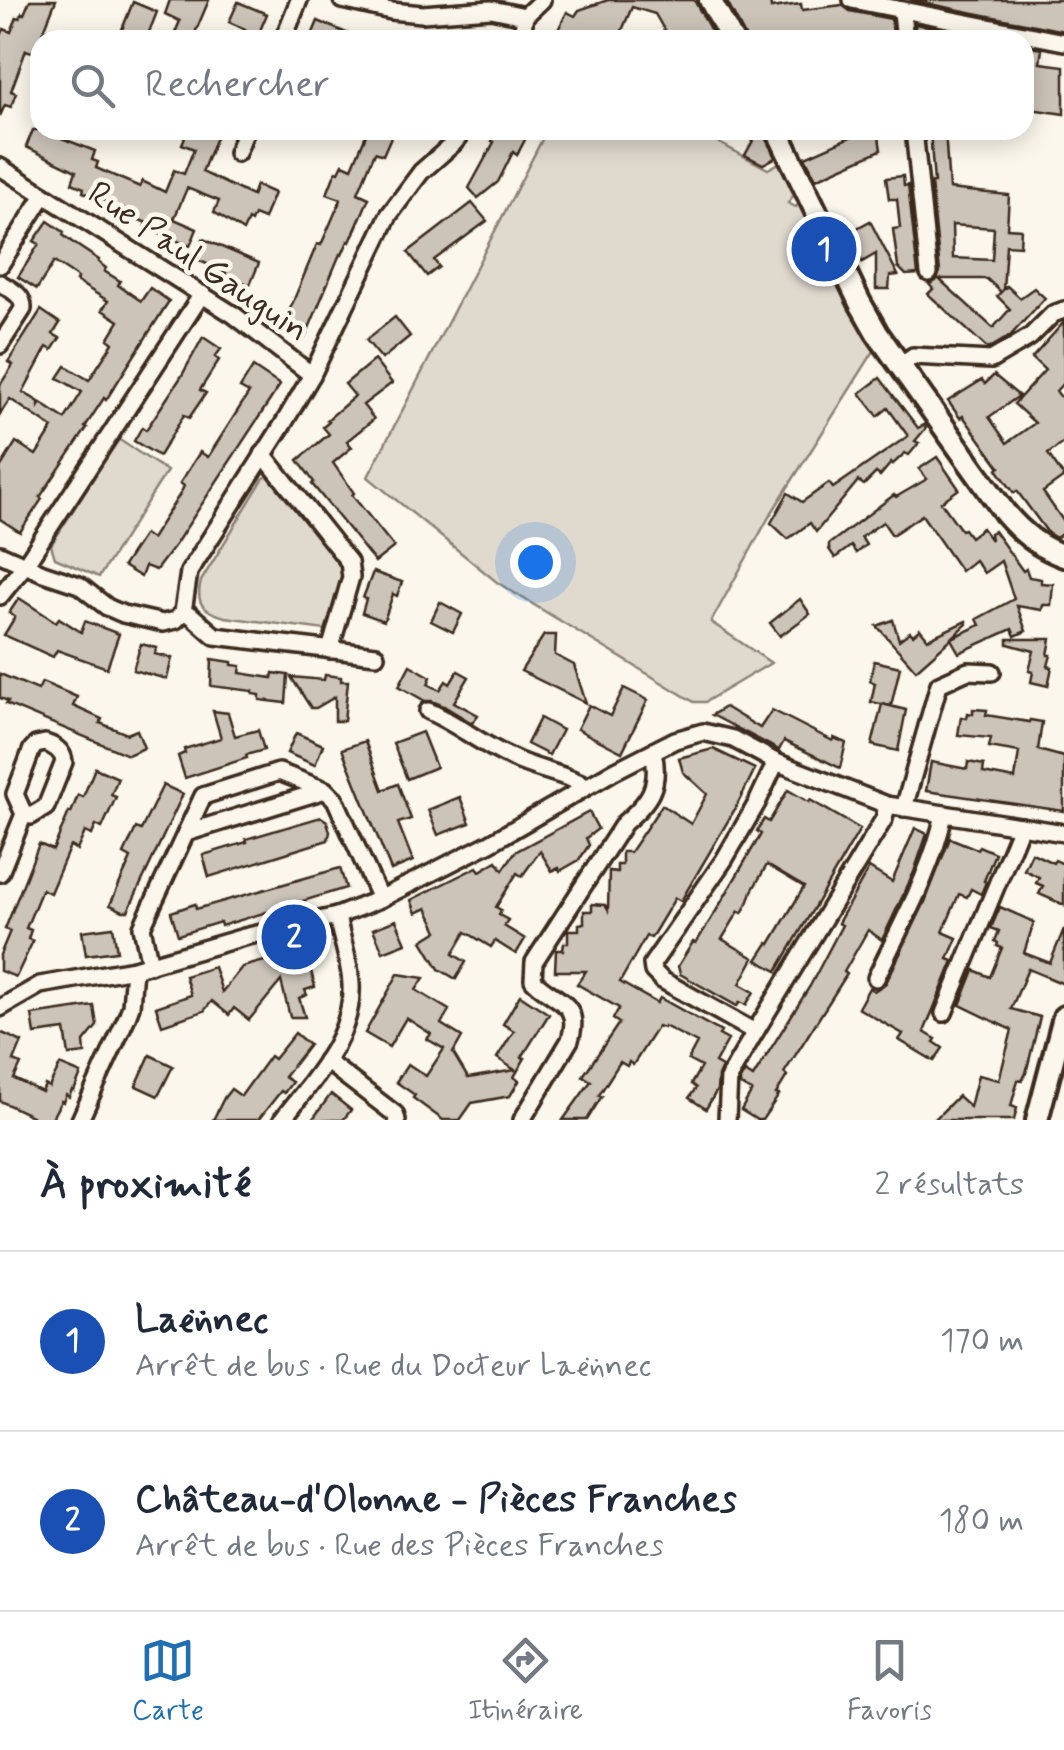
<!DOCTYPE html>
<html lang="fr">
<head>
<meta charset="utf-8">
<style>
  body { margin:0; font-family:Mynerve,sans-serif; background:#f2f2f3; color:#1f2937 }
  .you { position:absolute; left:535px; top:562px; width:35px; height:35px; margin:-25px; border:8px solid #fff; border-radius:50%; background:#1a73e8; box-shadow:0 0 0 15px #1a73e833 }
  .badge { display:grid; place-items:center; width:65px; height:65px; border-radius:50%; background:#1f6fb2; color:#fff; font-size:32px; font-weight:700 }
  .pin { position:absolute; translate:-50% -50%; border:5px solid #fff; box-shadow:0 2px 10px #0006 }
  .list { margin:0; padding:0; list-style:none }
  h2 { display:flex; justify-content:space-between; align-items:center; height:130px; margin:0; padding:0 40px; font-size:42px }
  h2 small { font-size:32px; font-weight:400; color:#747a83 }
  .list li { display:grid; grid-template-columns:65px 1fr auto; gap:30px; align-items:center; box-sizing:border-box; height:180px; padding:0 40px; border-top:2px solid #e0e1e3 }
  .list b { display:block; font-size:38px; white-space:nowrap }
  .list p { margin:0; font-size:32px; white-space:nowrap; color:#747a83 }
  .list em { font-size:32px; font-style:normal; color:#747a83 }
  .icon { flex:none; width:55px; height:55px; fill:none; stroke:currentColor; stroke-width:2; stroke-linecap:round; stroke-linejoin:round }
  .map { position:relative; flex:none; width:1064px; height:1120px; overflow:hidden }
  .search { position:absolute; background:#fff; box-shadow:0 5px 25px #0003; left:30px; right:30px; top:30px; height:110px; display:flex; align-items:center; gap:25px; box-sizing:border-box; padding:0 35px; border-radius:30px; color:#747a83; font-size:38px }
  .sheet { height:490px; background:#fff }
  nav { display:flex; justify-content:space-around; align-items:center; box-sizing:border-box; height:140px; border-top:2px solid #e0e1e3; background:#fff; font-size:28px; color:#747a83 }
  nav a { display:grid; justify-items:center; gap:5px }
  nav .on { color:#1f6fb2 }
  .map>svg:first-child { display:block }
</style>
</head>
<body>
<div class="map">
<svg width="1064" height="1120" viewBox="0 0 1064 1120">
  <rect width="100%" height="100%" fill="#fbf7ec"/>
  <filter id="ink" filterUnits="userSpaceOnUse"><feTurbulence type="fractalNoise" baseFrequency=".01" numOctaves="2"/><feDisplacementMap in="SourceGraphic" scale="20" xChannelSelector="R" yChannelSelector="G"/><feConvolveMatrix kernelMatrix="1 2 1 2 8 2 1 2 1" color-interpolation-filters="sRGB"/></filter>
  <g filter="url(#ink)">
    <g fill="#dfd9ce" stroke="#8d8276" stroke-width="2.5">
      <path d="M547 130H695L768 169 781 162 795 193 788 203 796 207 799 203 847 306 874 351 769 517 711 622 771 663 705 702H694L498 583 368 477Z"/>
      <path d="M118 439 167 471 99 577 55 558 51 545Z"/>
      <path d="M270 474 276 477 343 561 345 577 325 630 225 617C203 611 195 604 201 581L263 479Z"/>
    </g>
    <g fill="#ccc4b9" stroke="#3b2a1e" stroke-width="2.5" fill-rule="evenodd">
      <path d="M30 0H56L35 53 26 50 11 91 16 93 11 107 5 105 0 116V38L4 29 11 32 17 17 20 18 22 13 24 14Z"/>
      <path d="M170 0H209L192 40H172L180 21 165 14Z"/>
      <path d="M608 0H694L716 40H670L655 14 632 7 618 40H553L567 12 575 16 579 10Z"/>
      <path d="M726 0H770L771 8 801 4 802 10 842 5 850 11 891 19 894 40H747Z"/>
      <path d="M910 0H1064V31Z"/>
      <path d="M133 2 157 12 146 40 121 32Z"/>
      <path d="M238 2 267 14 256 40H240L245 29 229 22Z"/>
      <path d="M318 21 363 40H310Z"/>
      <path d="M915 24 996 40H916Z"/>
      <path d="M1024 46 1042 49 1040 63 1064 66V114L1024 108Z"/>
      <path d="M33 130H41L95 151 92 160 98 162 96 168 140 187 142 181 165 192 174 170 184 174 194 149 182 144 188 130H219L202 172 252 196 256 185 274 193 264 219 254 215 251 222 248 220 243 231 214 212 219 201 187 188 174 219 197 229 190 246 145 228 147 223 137 219 139 215 83 192 84 188 72 183 76 171 26 147Z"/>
      <path d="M368 130H394L383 155 375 152 358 193 369 198 350 242 348 241 342 255 340 254 337 261 305 338 292 333 283 326 317 244 321 245 341 199 327 194 336 171 339 172 343 164 352 168Z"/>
      <path d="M498 130H530L517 155 513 152 498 182 478 198 469 188 494 142 492 141Z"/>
      <path d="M750 130H763L775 158 763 164 745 155 754 139Z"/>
      <path d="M866 130H878L881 150 816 179 805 157Z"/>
      <path d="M930 130H945L949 189 1009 195 1007 228 1021 229 1020 246 1006 245 1003 290 1007 286 1020 298 1034 288 1045 298 1010 336 988 349 928 294 933 289 929 284 936 281 940 272 931 183H934ZM952 225 994 228 992 260 953 258ZM939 279H987L1001 292 997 296 1010 309 993 328Z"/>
      <path d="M903 176 904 186 908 185 918 274 906 275 898 267 893 229 900 228 897 199H889L886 178Z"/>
      <path d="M472 203 487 221 434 260 439 267 427 276 408 252Z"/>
      <path d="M48 221 64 232 63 235 72 242 99 260 98 262 106 268 104 271 120 281 118 285 141 301 150 288 169 301 106 400 104 398 85 427 87 428 40 497 42 499 20 532 0 519V468L16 442 36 455 53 428 10 399 0 414V385L13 365 8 362 41 310 60 323 53 334 60 338 52 350 47 347 23 392 39 402V406L41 403 65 419 82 392 58 378 66 366 89 380 113 343 108 339 119 321 102 310 108 301 76 281 78 278 54 262 37 289 18 277 39 244 34 241Z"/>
      <path d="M870 221 898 275 890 276 889 289H876V254L862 262 848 233Z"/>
      <path d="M203 239 259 263 250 285 225 275 226 272 195 259Z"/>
      <path d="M395 317 410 336 382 359 366 340Z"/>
      <path d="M1064 322V382L1056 391 1064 401V442L1048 454 1064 477 1043 492 1064 522V532L1056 538 1048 533 1017 491 1014 493 997 469 1000 467 989 452 963 416 960 418 948 401 982 380 985 384 994 375 1019 396 989 417 1007 443 1035 423 1014 404 1045 370 1032 358Z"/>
      <path d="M203 337 221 349 215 357 219 360 200 390 206 393 189 418 184 415 159 456 134 441 142 427 146 430 181 377Z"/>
      <path d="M374 360 392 383 363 405 374 419 347 441 352 447 333 463 354 493 352 495 394 547 375 562 312 484 314 482 298 460 329 434 323 427 329 422 327 420 355 396 345 384Z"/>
      <path d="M253 367 280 385 175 545 156 570 145 566 141 577 123 566 144 534 151 539 180 494 184 486 180 483 200 452 208 457 249 393 240 388Z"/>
      <path d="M880 378 918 428 924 425 926 428 915 441 919 443 909 455 905 453 892 465 891 463 880 476 876 473 864 485 858 481 816 532 810 523 788 539 771 523 788 493 802 502 829 483 833 488 908 436 888 408 878 416 860 393Z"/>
      <path d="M937 457 959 489 941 502 961 530 964 529 970 537 982 528 991 540 990 533 994 531 1023 571 1026 569 1029 577 1041 579V583L1053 584 1051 605H1043L1042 610 1017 606 1026 631 1015 636 1012 629 959 653 951 639 916 670 877 626 893 620 899 640 910 632 913 635 920 629 928 639 966 621 967 624 952 638 980 625 977 619 1014 599 1001 561 984 573 975 560 961 571 922 515 892 535 883 522 861 537 866 545 856 553 851 546 835 558 829 549V544L894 495 896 497 927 479 919 469Z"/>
      <path d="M373 572 402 582 397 596 393 594 384 621 362 613 366 599 363 598Z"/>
      <path d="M19 598 56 622 59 618 81 632 85 621 119 634 107 668 57 650 53 657 4 635 15 617 9 613Z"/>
      <path d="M800 599 810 614 780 636 770 623Z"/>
      <path d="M440 602 462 614 453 632 431 621Z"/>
      <path d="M544 635H556L555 655 574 665 586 703 521 671Z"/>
      <path d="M1008 639H1051L1048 655H1051L1048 666 1052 667 1048 686 1031 682 1033 672 1029 671 1034 651 1008 644Z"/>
      <path d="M141 644 157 648 155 654 172 658 167 679 133 670Z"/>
      <path d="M212 659 232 662V665L241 666 240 673 272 678 273 673 288 675 286 703 260 700V695L253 694V691L211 686Z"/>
      <path d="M874 661 900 667 891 706 871 702 875 683 870 681Z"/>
      <path d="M410 665 431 677 428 684 440 690 446 681 450 684 458 671 469 677 454 702 478 715 472 723 444 706 432 701H425L399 686Z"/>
      <path d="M0 674 38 690 42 682 77 697 73 706 102 719 100 723 127 734 137 730 144 748 128 755 6 704 8 701 0 698Z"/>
      <path d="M325 675 341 677V681H348L344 721H335V697L316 708H311L291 677 324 680Z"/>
      <path d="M624 688 648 700 622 752 577 729 589 705 610 716Z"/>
      <path d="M882 704 906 710 898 751 872 745Z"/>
      <path d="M725 707 760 728 772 710 833 741 834 738 846 743 840 768 784 741 779 750 712 715Z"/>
      <path d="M973 709 987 710 986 715 1029 722 1030 720 1042 722 1038 750 1064 757V811L926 791 931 762 967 769 968 762 984 765 983 773 1015 779 1019 752 989 747 991 738 958 735 961 717 967 718 968 713 973 714Z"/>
      <path d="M213 711 228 713 235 736 258 730 264 750 246 755 247 758 185 778 178 756 185 753 184 749 221 738Z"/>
      <path d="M540 718 562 730 549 755 527 744Z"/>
      <path d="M422 732 436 767 407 779 393 743Z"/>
      <path d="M296 733 323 745 315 765 287 753Z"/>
      <path d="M365 741 383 790 398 784 411 819 398 823 413 861 391 870 342 749Z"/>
      <path d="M713 749 755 769 735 809 681 901 675 898 651 938 646 936 620 982 657 1003 660 998 721 1032 719 1035 728 1040 715 1063 722 1067 718 1076 717 1090 706 1109 689 1098 696 1088 691 1084 701 1067 688 1060 697 1043 664 1026 663 1028 658 1026 633 1065 629 1062 627 1066 620 1062 599 1095 602 1096 587 1120H563L591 1081 583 1076 619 1023 613 1019 619 1008 577 984 586 971H555L556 950H563L564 943H568V930H579V924L584 923V911H592V904L605 905 608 910 609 871 617 872V865H622V852H630L662 805 691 824 707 794 683 772 679 758Z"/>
      <path d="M95 768 118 778 111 795 116 797 102 828 96 825 92 835 85 832 77 850 70 846 50 893 42 889 26 928 31 930 28 939 33 941 16 977 0 971V955L10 931 5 929 39 844 53 850 69 812 71 813 78 795 83 797Z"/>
      <path d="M163 785 183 794 128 911H123L110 905 131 858 124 854 136 828 141 830Z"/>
      <path d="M788 790 809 802 810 800 860 829 777 971 757 960 768 943 770 944 804 887 767 865 752 891 749 901 742 913 739 911 722 939 754 958 740 984 754 992 746 1005 740 1002 737 1006 680 974 678 966 693 942 696 943 716 911 761 834 757 831 764 819 769 822Z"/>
      <path d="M460 797 470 823 438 835 428 810Z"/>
      <path d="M589 812 598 829 586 838 589 845 579 860 560 871 559 868 552 871 540 851 522 876 517 873 496 907 501 910 499 915 508 920 504 926 525 939 516 954 495 941 491 947 466 932 453 954 466 962 456 979 439 969 422 941 438 931 427 908 416 913 411 900 477 867 480 871 497 861 503 870 515 852Z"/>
      <path d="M321 817 327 821 330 832 328 840 209 877 203 855 247 842 246 839Z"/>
      <path d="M915 828 927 834 914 872 882 940 868 930 844 972 847 974 784 1073 787 1076 776 1094 779 1095 762 1120H757L741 1110 752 1091 740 1085V1080L745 1072 753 1077 810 986 842 925 838 923 869 868 892 882Z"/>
      <path d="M950 838 977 849 979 846 995 853 984 881 986 882 981 894 971 889 967 897 959 894 943 932 957 938 948 959 953 961 924 1032 936 1039 934 1042 943 1048 934 1061 899 1040 903 1034 858 1008 869 988 874 991 886 983 925 902Z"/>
      <path d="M1032 853 1053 863 1055 860 1064 864V905L1039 894 1043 886 1036 883 1039 877 1024 870Z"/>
      <path d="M340 868 346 888 221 926 220 922 178 935 171 912 195 904 196 909Z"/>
      <path d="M1000 907 1034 922 1024 953 1050 963 1064 929V984L1028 969 1011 1009 1040 1017 1026 1073 1022 1081 1018 1080 1011 1106 1017 1108 1014 1120H934L958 1096 970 1107 978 1075 999 1080 1012 1030 960 1005 974 970 990 977 1002 948 997 946 998 943 995 941 999 931 991 928Z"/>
      <path d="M396 920 406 943 383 952 373 929Z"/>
      <path d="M113 927 117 951 86 955 82 931Z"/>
      <path d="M317 947 321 960 312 962 313 966 310 967 315 987 305 990 307 995 299 998 305 1017H290L281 981 249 1020 234 1008 229 1015 212 1001 204 1011 162 1025 156 1007 191 995 185 976 214 967 222 992 242 967Z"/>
      <path d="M398 974 424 978 416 990 449 1010 441 1024 462 1037 453 1053 468 1078 515 1070 497 1058 514 1031 503 1024 520 995 549 1014 522 1057 525 1058 514 1077 519 1081 510 1096 472 1103 460 1120H443L413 1098 415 1095 396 1082 408 1064 426 1076 444 1049 427 1039 431 1034 406 1018 389 1047 365 1033Z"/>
      <path d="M94 1006 97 1026 84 1042 85 1053 69 1055 65 1030 35 1034 32 1015Z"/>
      <path d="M0 1032 22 1042 14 1061 21 1064 14 1079 42 1092 45 1085 49 1087 60 1065 81 1074 74 1091 72 1090 69 1097 66 1095 63 1102 61 1101 51 1120H30L32 1116 0 1101Z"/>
      <path d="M295 1033 309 1045 284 1077 292 1082 284 1093 281 1091 258 1120H213L224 1098 231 1089 241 1096 270 1056 274 1059Z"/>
      <path d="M150 1055 173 1066 158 1096 136 1086Z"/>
      <path d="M331 1094 351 1110 343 1120H312Z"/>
    </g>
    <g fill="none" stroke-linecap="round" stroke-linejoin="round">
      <g stroke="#3b2a1e" stroke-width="22">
        <g id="street">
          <path d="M342 0 391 11 422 14 491 9 525 16"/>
          <path d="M852 0 1064 42"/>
          <path d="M902 12 905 40"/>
          <path d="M525 16 542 0"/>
          <path d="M283 40 299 0"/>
          <path d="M517 40 523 29 525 16"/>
          <path d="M914 130 929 273"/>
          <path d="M237 153 246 130"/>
          <path d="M0 167 234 315 312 375"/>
          <path d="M0 265 44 195"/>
          <path d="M0 283C11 290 24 295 23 309L0 345"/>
          <path d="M899 366 913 356 991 360 1030 337 1053 314 1064 310"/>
          <path d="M263 454 349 562 351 577 330 650"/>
          <path d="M0 554 43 573 79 585 107 607 123 614 163 623 176 620 183 612 191 615 215 636 376 655"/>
          <path d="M0 596 25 565 202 294"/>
          <path d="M183 612 189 572 282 426 312 375 389 215 421 172 454 143 465 130"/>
          <path d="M428 711C458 724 482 745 512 758 536 770 563 773 587 786"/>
          <path d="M45 743C55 746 63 751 64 762L46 807 31 816 24 814 15 794 32 749 36 745Z"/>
          <path d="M776 762 757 803 724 860 652 964 653 971 662 980 755 1032 884 819 887 805"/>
          <path d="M904 808 939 684 968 671 992 672"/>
          <path d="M186 833 325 790"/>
          <path d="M0 873 24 814"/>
          <path d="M150 965 142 927 203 796 279 772 325 790 335 799 380 899"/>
          <path d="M876 978C900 927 933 869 944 814"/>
          <path d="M0 1008 40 985 134 969 244 937 337 916 380 899 490 843 614 771 675 740 703 732 733 739 776 762 887 805 1064 833"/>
          <path d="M944 1013 1021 826"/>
          <path d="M326 1061 395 1114 397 1120"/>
          <path d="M80 1120 127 1017 131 1006 134 969"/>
          <path d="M282 1120C312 1080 354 1038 351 984 350 962 341 938 337 916"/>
          <path d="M522 1120 570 1040C582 1001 554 1002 533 980L534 962 624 823C649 802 661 786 653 752"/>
          <path d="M727 1120 729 1077 755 1032"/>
        </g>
      </g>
      <g stroke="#3b2a1e" stroke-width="28">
        <g id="secondary">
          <path d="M710 0 732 40"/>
          <path d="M777 130 860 303 877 333 1005 513C1022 533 1039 547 1064 556"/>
          <path d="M1037 1120 1064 1017"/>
        </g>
      </g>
      <use href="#street" stroke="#fbf7ec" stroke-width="15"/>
      <use href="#secondary" stroke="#fbf7ec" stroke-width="20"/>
    </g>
  </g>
  <g text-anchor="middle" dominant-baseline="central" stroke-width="9" stroke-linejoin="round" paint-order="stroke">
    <g font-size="35" fill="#3b2a1e" stroke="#fbf7ec">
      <text transform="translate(198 262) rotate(34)">Rue Paul Gauguin</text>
    </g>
  </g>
</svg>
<div class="you"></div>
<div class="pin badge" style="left:824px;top:249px;background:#1a4fb4">1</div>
<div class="pin badge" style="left:294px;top:937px;background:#1a4fb4">2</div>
<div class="search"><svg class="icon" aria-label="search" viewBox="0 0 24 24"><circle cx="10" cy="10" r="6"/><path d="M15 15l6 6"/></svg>Rechercher</div>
</div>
<section class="sheet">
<h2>À proximité<small>2 résultats</small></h2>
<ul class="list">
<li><span class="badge" style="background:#1a4fb4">1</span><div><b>Laënnec</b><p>Arrêt de bus · Rue du Docteur Laënnec</p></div><em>170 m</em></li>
<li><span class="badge" style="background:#1a4fb4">2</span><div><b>Château-d'Olonne - Pièces Franches</b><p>Arrêt de bus · Rue des Pièces Franches</p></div><em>180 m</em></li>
</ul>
</section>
<nav>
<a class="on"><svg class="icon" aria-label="map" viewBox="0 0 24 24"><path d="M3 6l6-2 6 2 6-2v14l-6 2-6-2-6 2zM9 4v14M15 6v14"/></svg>Carte</a>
<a><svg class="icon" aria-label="directions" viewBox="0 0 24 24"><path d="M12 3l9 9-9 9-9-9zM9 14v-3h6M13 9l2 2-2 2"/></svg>Itinéraire</a>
<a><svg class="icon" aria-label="saved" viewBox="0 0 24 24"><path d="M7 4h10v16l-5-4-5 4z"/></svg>Favoris</a>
</nav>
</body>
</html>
